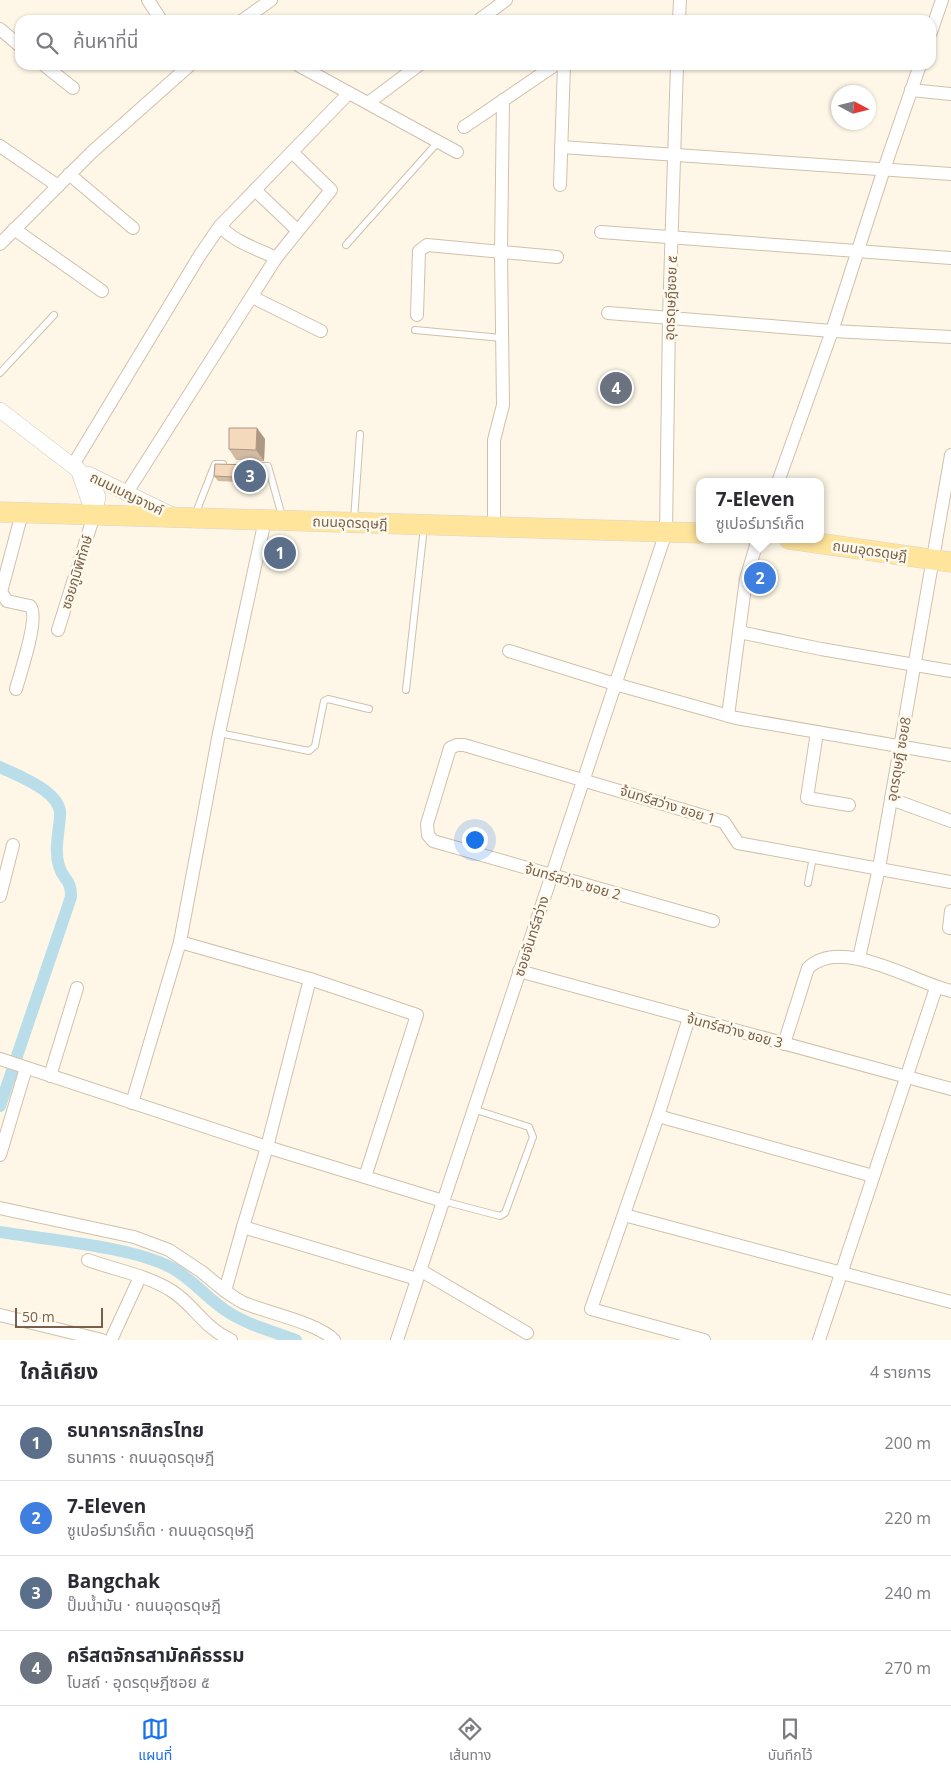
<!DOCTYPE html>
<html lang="th">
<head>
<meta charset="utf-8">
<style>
  body { margin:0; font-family:"Open Sans","Noto Sans Thai",sans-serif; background:#f7f7f7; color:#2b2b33 }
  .compass { position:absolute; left:831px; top:85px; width:45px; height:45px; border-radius:50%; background:#fff; box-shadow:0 1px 4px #0004; rotate:97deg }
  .scale { position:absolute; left:15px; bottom:12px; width:88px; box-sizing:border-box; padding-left:5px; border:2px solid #795f49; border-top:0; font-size:14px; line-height:18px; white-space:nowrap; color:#795f49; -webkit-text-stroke:4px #fffaee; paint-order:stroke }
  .you { position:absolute; left:474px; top:839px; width:18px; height:18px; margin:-12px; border:4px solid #fff; border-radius:50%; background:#1a73e8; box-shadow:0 0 0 8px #1a73e833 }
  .badge { display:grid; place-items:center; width:32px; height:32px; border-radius:50%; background:#1a73e8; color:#fff; font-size:16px; font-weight:700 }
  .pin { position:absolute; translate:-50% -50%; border:2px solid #fff; box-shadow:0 1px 5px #0006 }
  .popup { position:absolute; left:696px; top:478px; width:128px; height:65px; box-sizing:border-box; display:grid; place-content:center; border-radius:10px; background:#fff; filter:drop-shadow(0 1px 4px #0005); font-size:16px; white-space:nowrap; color:#7c7c81 }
  .popup b { font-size:19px; color:#2b2b33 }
  .popup::after { content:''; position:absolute; left:50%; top:100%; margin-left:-10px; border:10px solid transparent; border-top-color:#fff }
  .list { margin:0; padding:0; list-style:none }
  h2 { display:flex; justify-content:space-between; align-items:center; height:65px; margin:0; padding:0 20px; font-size:21px }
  h2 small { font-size:16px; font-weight:400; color:#7c7c81 }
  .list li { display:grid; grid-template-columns:32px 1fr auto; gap:15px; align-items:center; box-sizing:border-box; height:75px; padding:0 20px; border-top:1px solid #e1e1e2 }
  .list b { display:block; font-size:19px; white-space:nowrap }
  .list p { margin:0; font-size:16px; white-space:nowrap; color:#7c7c81 }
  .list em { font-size:16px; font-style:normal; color:#7c7c81 }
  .icon { flex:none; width:28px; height:28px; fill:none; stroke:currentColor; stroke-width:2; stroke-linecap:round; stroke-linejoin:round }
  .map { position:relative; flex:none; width:951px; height:1340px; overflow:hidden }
  .search { position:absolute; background:#fff; box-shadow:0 1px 4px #0004; left:15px; right:15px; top:15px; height:55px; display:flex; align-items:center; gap:12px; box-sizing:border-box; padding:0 18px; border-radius:15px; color:#7c7c81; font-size:19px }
  .sheet { height:365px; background:#fff }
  nav { display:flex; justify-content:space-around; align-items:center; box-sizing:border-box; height:70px; border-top:1px solid #e1e1e2; background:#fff; font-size:14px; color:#7c7c81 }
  nav a { display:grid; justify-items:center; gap:2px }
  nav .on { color:#1a73e8 }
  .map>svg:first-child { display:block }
</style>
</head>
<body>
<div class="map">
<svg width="951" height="1340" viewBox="0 0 951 1340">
  <rect width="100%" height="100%" fill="#fef7e7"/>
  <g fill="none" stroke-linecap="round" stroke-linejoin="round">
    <g stroke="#b9dde9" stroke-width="12">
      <path d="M0 767C18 776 63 792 60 816 59 832 54 850 59 866 63 881 71 877 71 897L0 1106"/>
      <path d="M0 1232C47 1240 131 1246 172 1268 192 1279 207 1298 225 1310 247 1325 272 1331 296 1340"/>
    </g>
    <g stroke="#d0c0ab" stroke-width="8">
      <g id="service">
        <path d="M346 245 438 142"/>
        <path d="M415 330 502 338"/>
        <path d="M0 373 54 315"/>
        <path d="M245 465 268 466 282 516"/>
        <path d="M195 515 215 464H223"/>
        <path d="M354 520 360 434"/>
        <path d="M406 690 424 527"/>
        <path d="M219 733 309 751 315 746 324 701 328 699 369 709"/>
        <path d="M808 883 813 857"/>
        <path d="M443 1201 500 1216 505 1213 533 1137 529 1127 473 1109"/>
      </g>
    </g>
    <g stroke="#d0c0ab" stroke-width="14">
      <g id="minor">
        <path d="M148 0 161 20"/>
        <path d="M243 20 271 0"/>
        <path d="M479 20 506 0"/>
        <path d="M679 20 680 0"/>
        <path d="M0 29 20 46"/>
        <path d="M931 32 942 0"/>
        <path d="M44 65 73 88"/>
        <path d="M298 65 457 152"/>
        <path d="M911 90 951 94"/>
        <path d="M368 103 419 65"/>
        <path d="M464 127 555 65"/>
        <path d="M0 146 58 186"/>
        <path d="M561 147 951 174"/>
        <path d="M69 174 133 228"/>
        <path d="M560 185 564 65"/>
        <path d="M255 190 297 230"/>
        <path d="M220 226C234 242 258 249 276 258"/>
        <path d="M14 229 102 291"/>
        <path d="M601 232 951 258"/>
        <path d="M0 244 92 152 190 65"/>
        <path d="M252 297 321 331"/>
        <path d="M608 313 832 331 951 337"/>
        <path d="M417 315 419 251 427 245 557 257"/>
        <path d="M73 465 200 255 220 226 349 93"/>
        <path d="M778 482 832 331 884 169 920 65"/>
        <path d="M126 494 276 258 331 190 292 152"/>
        <path d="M265 520 219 733 180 942 310 979"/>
        <path d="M494 526V440L503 405 501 252 503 100"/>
        <path d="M58 630 94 515"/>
        <path d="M739 632 821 649 951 671"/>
        <path d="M509 651 615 684 736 718 951 755"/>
        <path d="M16 689C20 674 40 616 30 606L7 601 1 592 22 513"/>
        <path d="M728 716 746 579 758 539"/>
        <path d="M817 732 807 798 849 805"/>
        <path d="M891 799 951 821"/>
        <path d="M0 896 13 845"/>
        <path d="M713 921 433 841 428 835 427 824 450 748 457 745H464L724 822 738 843 951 882"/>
        <path d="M949 928 951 911"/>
        <path d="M859 958 879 868 951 455"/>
        <path d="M519 971 951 1089"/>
        <path d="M689 1018 658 1116 591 1309 704 1340"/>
        <path d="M784 1044 808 968C842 936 913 982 951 991"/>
        <path d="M0 1059 267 1147 443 1201"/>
        <path d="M50 1076 77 988"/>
        <path d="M132 1103 180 942"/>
        <path d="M658 1116 873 1176"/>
        <path d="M0 1155 26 1068"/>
        <path d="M365 1177 417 1015 310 979 267 1147 243 1227 417 1279"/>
        <path d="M0 1208 134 1237 169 1250 202 1272 225 1291 243 1227"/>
        <path d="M624 1215 951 1302"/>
        <path d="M88 1260C115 1270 147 1275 172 1291 194 1305 203 1327 231 1340"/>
        <path d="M420 1270 527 1333"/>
        <path d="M225 1291C231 1295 238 1300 244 1303 268 1313 318 1323 334 1340"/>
        <path d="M0 1315 102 1340"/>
        <path d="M111 1340 140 1277"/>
        <path d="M397 1340 666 532 669 317 677 65"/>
        <path d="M819 1340 936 988"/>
      </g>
    </g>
    <g stroke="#d0c0ab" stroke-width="16">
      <g id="tertiary">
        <path d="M0 410 91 480 98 497 94 515"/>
        <path d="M78 469 94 515"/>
        <path d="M88 474 170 514"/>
      </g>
    </g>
    <g stroke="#dcd5d0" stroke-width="21">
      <g id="primary">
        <path d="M0 512 700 533"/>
        <path d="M789 539 951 562"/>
      </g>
    </g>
    <use href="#service" stroke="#fff" stroke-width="6"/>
    <use href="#minor" stroke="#fff" stroke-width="12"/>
    <use href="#tertiary" stroke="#fff" stroke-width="15"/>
    <use href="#primary" stroke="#ffe49c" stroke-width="20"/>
  </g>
  <g fill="#d3bba2">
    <path d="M257 428 265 439 264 461 236 460 229 449Z"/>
    <path d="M257 471V483L218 481 214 476Z"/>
  </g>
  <g fill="#ac9884">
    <path d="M257 428 265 439 264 461 256 450Z"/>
    <path d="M253 465 257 471V483L253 478Z"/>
  </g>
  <g fill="#f5d9bc" stroke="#ac9884">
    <path d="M229 428H257L256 450 229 449Z"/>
    <path d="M215 464 253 465V478L214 476Z"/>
  </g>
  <g text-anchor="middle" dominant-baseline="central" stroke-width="5" stroke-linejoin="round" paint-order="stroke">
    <g font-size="14" fill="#795f49" stroke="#fffaee">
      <text transform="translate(670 298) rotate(-88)">อุดรดุษฎีซอย ๕</text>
      <text transform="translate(127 493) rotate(26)">ถนนเบญจางค์</text>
      <text transform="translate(350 522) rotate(2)">ถนนอุดรดุษฎี</text>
      <text transform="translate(870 550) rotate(8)">ถนนอุดรดุษฎี</text>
      <text transform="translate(76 572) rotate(-73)">ซอยภูมิพิทักษ์</text>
      <text transform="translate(898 759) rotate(-80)">อุดรดุษฎี ซอย8</text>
      <text transform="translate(668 804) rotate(17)">จ้นทร์สว่าง ซอย 1</text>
      <text transform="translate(573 881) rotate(16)">จ้นทร์สว่าง ซอย 2</text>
      <text transform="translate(531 936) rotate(-72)">ซอยจันทร์สว่าง</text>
      <text transform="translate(735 1030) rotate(15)">จ้นทร์สว่าง ซอย 3</text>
    </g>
  </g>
</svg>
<svg class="compass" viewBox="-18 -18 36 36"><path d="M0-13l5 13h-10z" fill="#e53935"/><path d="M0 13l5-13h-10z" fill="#7c7c81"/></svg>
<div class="scale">50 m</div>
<div class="you"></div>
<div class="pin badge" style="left:280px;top:553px;background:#5c6f8a">1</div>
<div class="pin badge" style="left:760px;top:578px;background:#3f7fe0">2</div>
<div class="popup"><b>7-Eleven</b>ซูเปอร์มาร์เก็ต</div>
<div class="pin badge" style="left:250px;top:476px;background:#5c6f8a">3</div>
<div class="pin badge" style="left:616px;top:388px;background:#6b7280">4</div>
<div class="search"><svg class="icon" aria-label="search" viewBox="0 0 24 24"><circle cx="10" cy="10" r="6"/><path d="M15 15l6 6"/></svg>ค้นหาที่นี่</div>
</div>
<section class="sheet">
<h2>ใกล้เคียง<small>4 รายการ</small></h2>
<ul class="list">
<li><span class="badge" style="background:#5c6f8a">1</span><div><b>ธนาคารกสิกรไทย</b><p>ธนาคาร · ถนนอุดรดุษฎี</p></div><em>200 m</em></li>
<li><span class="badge" style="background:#3f7fe0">2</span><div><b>7-Eleven</b><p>ซูเปอร์มาร์เก็ต · ถนนอุดรดุษฎี</p></div><em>220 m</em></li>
<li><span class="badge" style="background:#5c6f8a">3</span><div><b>Bangchak</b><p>ปั๊มน้ำมัน · ถนนอุดรดุษฎี</p></div><em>240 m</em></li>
<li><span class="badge" style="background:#6b7280">4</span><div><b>ครีสตจักรสามัคคีธรรม</b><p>โบสถ์ · อุดรดุษฎีซอย ๕</p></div><em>270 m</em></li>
</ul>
</section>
<nav>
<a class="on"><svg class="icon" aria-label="map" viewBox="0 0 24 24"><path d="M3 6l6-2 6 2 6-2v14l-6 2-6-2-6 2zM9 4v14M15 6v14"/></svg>แผนที่</a>
<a><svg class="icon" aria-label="directions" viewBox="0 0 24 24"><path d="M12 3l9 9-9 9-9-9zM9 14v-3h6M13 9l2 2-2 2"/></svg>เส้นทาง</a>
<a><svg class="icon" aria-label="saved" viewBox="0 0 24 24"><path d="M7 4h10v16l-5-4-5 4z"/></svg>บันทึกไว้</a>
</nav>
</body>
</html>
